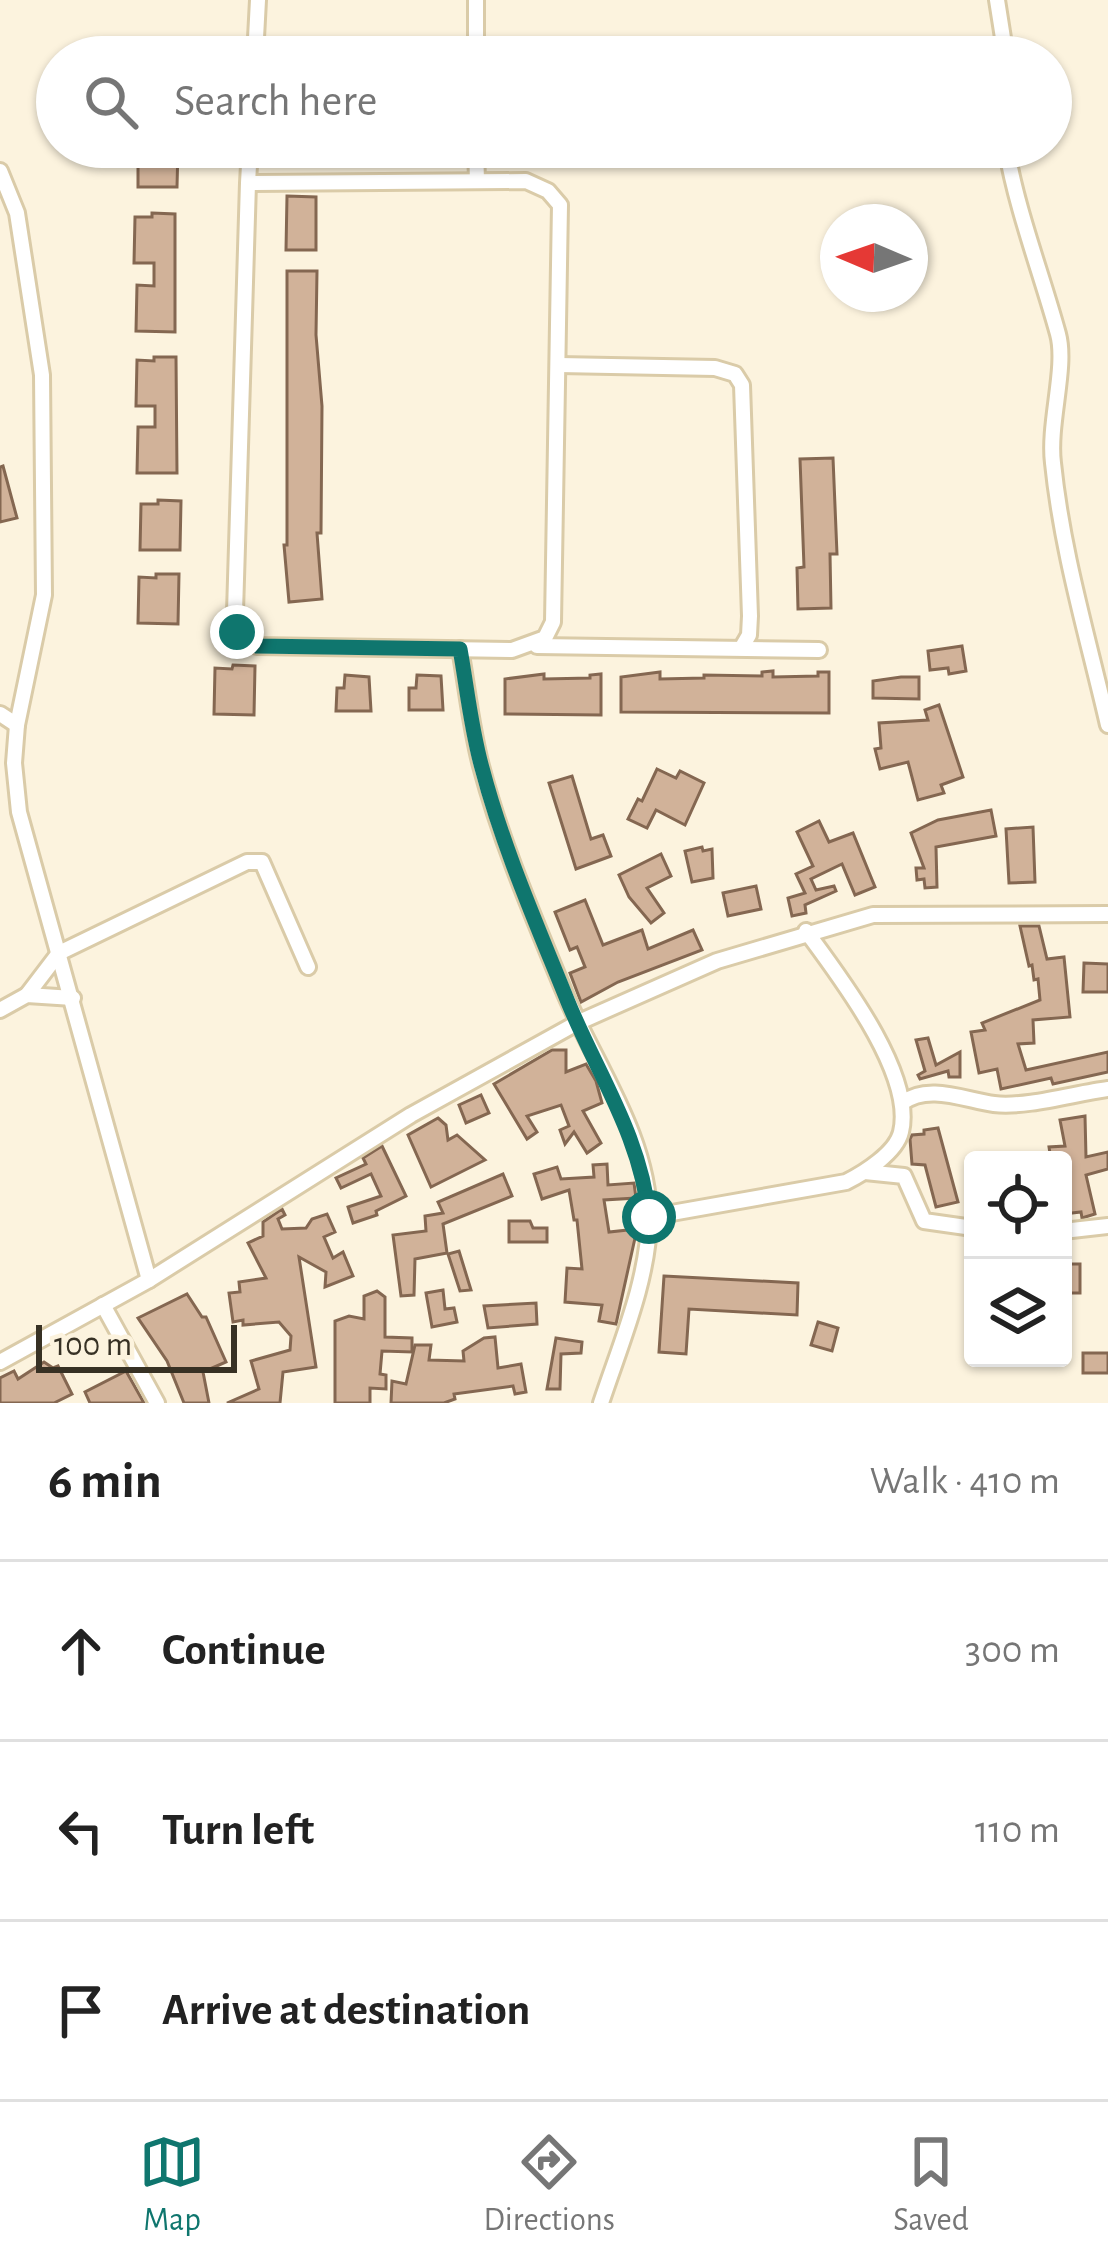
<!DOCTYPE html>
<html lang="en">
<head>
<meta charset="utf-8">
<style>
  body { margin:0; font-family:"Alegreya Sans",sans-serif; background:#f6f6f6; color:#222 }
  .controls { position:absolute; right:36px; bottom:36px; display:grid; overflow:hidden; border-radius:12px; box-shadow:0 3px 9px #0004 }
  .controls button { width:108px; height:108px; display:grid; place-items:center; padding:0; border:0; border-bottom:3px solid #e0e0e0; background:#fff; color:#222; font:60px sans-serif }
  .compass { position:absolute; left:820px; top:204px; width:108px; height:108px; border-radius:50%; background:#fff; box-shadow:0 3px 9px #0004; rotate:272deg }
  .scale { position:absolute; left:36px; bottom:30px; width:201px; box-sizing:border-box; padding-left:12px; border:6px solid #373124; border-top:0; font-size:33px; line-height:42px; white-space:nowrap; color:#373124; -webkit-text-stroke:9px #fcf3de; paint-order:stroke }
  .stop { position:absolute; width:36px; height:36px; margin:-27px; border:9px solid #0f766e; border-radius:50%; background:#fff }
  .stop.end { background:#0f766e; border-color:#fff; box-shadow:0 3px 12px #0008 }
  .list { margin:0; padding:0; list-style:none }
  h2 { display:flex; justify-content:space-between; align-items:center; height:156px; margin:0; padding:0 48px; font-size:51px }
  h2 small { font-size:39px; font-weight:400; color:#767676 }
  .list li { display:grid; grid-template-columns:78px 1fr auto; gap:36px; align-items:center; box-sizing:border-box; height:180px; padding:0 48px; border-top:3px solid #e0e0e0 }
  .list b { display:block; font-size:45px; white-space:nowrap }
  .list em { font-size:39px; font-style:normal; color:#767676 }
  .icon { flex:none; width:66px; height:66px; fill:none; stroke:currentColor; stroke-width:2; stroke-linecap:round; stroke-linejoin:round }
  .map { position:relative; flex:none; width:1108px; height:1403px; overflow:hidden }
  .search { position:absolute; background:#fff; box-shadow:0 3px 9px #0004; left:36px; right:36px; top:36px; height:132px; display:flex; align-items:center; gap:30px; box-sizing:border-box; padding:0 42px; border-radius:66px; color:#767676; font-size:45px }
  .sheet { height:696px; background:#fff }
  nav { display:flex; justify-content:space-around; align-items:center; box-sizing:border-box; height:168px; border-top:3px solid #e0e0e0; background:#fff; font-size:33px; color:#767676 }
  nav a { display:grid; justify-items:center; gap:6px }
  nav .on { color:#0f766e }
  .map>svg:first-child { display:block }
</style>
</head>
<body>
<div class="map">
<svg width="1108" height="1403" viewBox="0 0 1108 1403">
  <rect width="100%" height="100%" fill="#fcf3de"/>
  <g fill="#d1b299" stroke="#846751" stroke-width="3">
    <path d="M138 147H178L177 187H138Z"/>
    <path d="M287 196 316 197V250H286Z"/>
    <path d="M152 213 175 214V332L136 331 137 285 154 286V263H134L135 217H152Z"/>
    <path d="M287 271H317L316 335 322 406 321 533H317L322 599 289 602 284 545H287Z"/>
    <path d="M154 357H176L177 473H137L138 427H155V406H136L137 360 154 361Z"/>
    <path d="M833 458 837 554H830L831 608 798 609 797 568 804 567 800 459Z"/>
    <path d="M3 466 17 518 0 522V467Z"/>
    <path d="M158 500 181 501 180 550H140L141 504H158Z"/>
    <path d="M156 574H179L178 624 138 623 139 577 156 578Z"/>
    <path d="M962 646 966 671 949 674 948 668 930 670 928 651Z"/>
    <path d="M233 665 255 666 254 715 214 714 215 668 232 669Z"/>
    <path d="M773 671V677L818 676V672H829V713L621 712V677L660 672V679L704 678V675L762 676V672Z"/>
    <path d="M544 674V679L590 678V675L601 674V715L505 714V679Z"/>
    <path d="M345 675 369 677 371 711H336L337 688H344Z"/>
    <path d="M417 675 441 676 443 710H409V688H416Z"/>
    <path d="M901 677H919V699L873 698V681Z"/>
    <path d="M939 705 963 777 941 785 944 793 918 800 908 762 880 769 875 749 881 748 879 723 928 720 925 710Z"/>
    <path d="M657 769 676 778 680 771 704 783 685 825 656 810 647 828 628 819 638 799 642 801Z"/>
    <path d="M572 776 591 839 603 835 611 856 576 869 549 783Z"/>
    <path d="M991 810 996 836 936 847 937 887 925 888 924 879 917 880 916 868H924L911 833 938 820Z"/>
    <path d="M819 821 829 842 853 833 875 887 855 895 842 864 811 879 816 890 834 886 836 891 805 905 806 913 792 916 788 898 805 893 796 874 813 866 797 832Z"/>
    <path d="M1033 827 1035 882 1009 883 1006 829Z"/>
    <path d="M702 847 703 851 712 849 713 878 692 882 685 851Z"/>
    <path d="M661 854 671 876 647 888 664 913 651 923 629 897 619 875Z"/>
    <path d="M756 886 761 909 728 916 723 893Z"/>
    <path d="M585 900 603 945 642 930 648 949 693 930 702 950 618 982 581 1002 570 973 585 967 577 947 570 950 555 912Z"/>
    <path d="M1020 926H1039L1047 959 1064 957 1070 1017 1033 1020 1034 1043 1018 1044 1026 1070 1108 1052V1072L1053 1084 1051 1078 1001 1089 997 1069 979 1073 971 1032 985 1030 982 1023 1040 1000 1038 979 1034 980 1032 965 1029 966Z"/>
    <path d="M1084 963 1108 964V992H1083Z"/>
    <path d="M928 1038 936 1065 960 1052V1077H949L948 1071 920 1079 918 1075 925 1071 916 1040Z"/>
    <path d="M552 1050H566V1072L586 1064 596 1081 602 1103 583 1111 601 1143 587 1153 574 1132 565 1144 560 1130 569 1126 561 1105 527 1116 537 1132 527 1139 494 1084Z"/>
    <path d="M481 1095 489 1113 466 1123 459 1105Z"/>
    <path d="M1085 1116 1086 1157 1108 1152V1169L1086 1175 1095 1214 1082 1218 1081 1212 1063 1214V1160H1051L1049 1147 1065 1146 1060 1120Z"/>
    <path d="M438 1118 446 1125 448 1140 457 1135 485 1160 431 1187 408 1135Z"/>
    <path d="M938 1128 958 1202 936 1207 925 1165 912 1164 910 1139 912 1135 924 1134V1130Z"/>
    <path d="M382 1146 406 1196 376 1211 377 1215 353 1223 348 1207 381 1196 371 1174 341 1188 336 1178 366 1164 363 1158Z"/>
    <path d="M607 1164 608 1185 634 1183 636 1198 604 1200 609 1232 637 1229 616 1324 599 1321 602 1305 565 1302 567 1268 582 1269 577 1220H574L569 1190 542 1199 534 1174 557 1167 561 1179 594 1177 593 1165Z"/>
    <path d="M503 1174 512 1196 443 1224 447 1253 415 1259 414 1295 401 1296 393 1235 426 1231 425 1216 443 1213 438 1202Z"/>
    <path d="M282 1209 285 1215 278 1219 282 1229 306 1228 312 1219 327 1214 335 1232 324 1237 333 1258 343 1252 353 1276 325 1287 326 1272 299 1257 316 1367 283 1372 280 1403H227L259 1389 251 1361 290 1350 291 1336 279 1322 243 1325V1320L233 1322 229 1293 240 1292 239 1282 266 1278 248 1243 263 1236V1222Z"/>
    <path d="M509 1221H530L533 1228H547V1242H509Z"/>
    <path d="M459 1251 471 1290 460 1291 448 1254Z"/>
    <rect x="1063" y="1264" width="17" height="29"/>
    <path d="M664 1276 798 1283 797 1315 689 1309 686 1354 659 1352Z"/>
    <path d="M443 1290 445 1309 454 1308 457 1322 432 1327 426 1293Z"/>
    <path d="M377 1291 385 1297V1337L412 1338V1352L382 1351 380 1374 386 1375V1389L370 1388V1403H335V1321L349 1316 364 1319V1296Z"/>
    <path d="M187 1294 202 1317H206L226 1362 203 1372 209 1403H184L167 1361 138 1318Z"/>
    <path d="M536 1303 537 1324 488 1328 484 1306Z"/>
    <path d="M818 1322 838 1328 832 1351 811 1345Z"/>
    <path d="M495 1337 498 1368 521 1364 526 1392 515 1394 513 1386 454 1394 455 1399 444 1403H391L392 1381 406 1384 415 1345H431L429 1360 464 1361 463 1351 484 1338Z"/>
    <path d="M556 1338 582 1342 581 1353 561 1354 560 1389H547Z"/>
    <rect x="1083" y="1353" width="25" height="20"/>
    <path d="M44 1362 53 1368 58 1366 72 1394 54 1403H0V1378L14 1371 18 1379Z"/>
    <path d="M126 1371 144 1403H90L85 1392Z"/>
  </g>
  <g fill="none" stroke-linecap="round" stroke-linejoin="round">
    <g stroke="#dacba8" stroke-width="20">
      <g id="street">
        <path d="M476 0V57"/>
        <path d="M997 0 1006 57"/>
        <path d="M255 57 258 0"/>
        <path d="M476 147 477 181"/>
        <path d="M1006 147C1017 211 1041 272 1058 334 1067 367 1048 424 1053 463 1062 552 1088 638 1108 725"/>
        <path d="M0 171 17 213 42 375 44 595 17 725 14 763 19 812 149 1280"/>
        <path d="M248 183 526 181 548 191 560 205 553 622 545 638 512 650 257 646 237 631 235 612 248 183 250 147"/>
        <path d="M559 365 715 368 735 374 742 385 750 616 749 635 742 647"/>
        <path d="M537 646 819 650"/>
        <path d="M460 649C467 688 471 728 481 766 501 842 533 916 563 989 593 1062 649 1136 649 1218 649 1279 620 1345 601 1403"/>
        <path d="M0 714 17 725"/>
        <path d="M27 995 59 953 247 862H262L308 967"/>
        <path d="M0 1010 27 995 73 998"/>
        <path d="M902 1103C928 1083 965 1100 994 1104 1026 1108 1076 1093 1108 1089"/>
        <path d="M865 1172 904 1176 924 1221 973 1228"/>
        <path d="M649 1217 846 1182C864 1173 896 1153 901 1132 915 1074 839 976 806 931"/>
        <path d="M1063 1231 1108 1226"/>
        <path d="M103 1305 157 1403"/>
        <path d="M0 1362 149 1280 411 1115 577 1023 717 961 873 915 1108 914"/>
      </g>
    </g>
    <use href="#street" stroke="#fff" stroke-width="14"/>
  </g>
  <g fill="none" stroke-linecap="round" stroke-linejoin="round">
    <path stroke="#0f766e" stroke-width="15" d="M237 632 257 646 460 649C467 688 471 729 482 768 503 848 537 925 568 1002 598 1075 641 1137 649 1217"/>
  </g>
</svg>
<div class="controls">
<button><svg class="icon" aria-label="locate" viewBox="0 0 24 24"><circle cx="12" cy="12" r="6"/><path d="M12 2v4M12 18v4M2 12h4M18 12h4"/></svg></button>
<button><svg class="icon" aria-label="layers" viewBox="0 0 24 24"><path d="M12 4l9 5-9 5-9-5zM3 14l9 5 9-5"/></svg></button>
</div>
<svg class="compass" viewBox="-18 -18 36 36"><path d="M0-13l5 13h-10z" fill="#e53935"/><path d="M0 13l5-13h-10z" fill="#767676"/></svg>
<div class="scale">100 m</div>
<div class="stop" style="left:649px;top:1217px"></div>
<div class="stop end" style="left:237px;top:632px"></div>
<div class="search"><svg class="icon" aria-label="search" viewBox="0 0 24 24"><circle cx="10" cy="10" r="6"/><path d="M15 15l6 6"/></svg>Search here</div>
</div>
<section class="sheet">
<h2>6 min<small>Walk · 410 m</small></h2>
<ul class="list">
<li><svg class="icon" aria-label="ahead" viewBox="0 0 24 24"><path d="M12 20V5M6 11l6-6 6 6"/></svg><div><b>Continue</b></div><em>300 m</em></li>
<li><svg class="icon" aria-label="left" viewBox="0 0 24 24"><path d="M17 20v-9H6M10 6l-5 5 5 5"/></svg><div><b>Turn left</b></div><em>110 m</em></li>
<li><svg class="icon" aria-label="arrive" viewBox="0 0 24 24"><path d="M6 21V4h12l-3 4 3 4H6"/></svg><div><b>Arrive at destination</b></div></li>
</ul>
</section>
<nav>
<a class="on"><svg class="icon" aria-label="map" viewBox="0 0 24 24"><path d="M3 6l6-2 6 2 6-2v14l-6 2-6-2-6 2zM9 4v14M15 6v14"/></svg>Map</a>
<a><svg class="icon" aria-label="directions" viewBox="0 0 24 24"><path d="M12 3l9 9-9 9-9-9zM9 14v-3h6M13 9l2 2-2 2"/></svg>Directions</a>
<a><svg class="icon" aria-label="saved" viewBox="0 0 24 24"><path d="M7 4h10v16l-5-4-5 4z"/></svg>Saved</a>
</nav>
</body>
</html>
